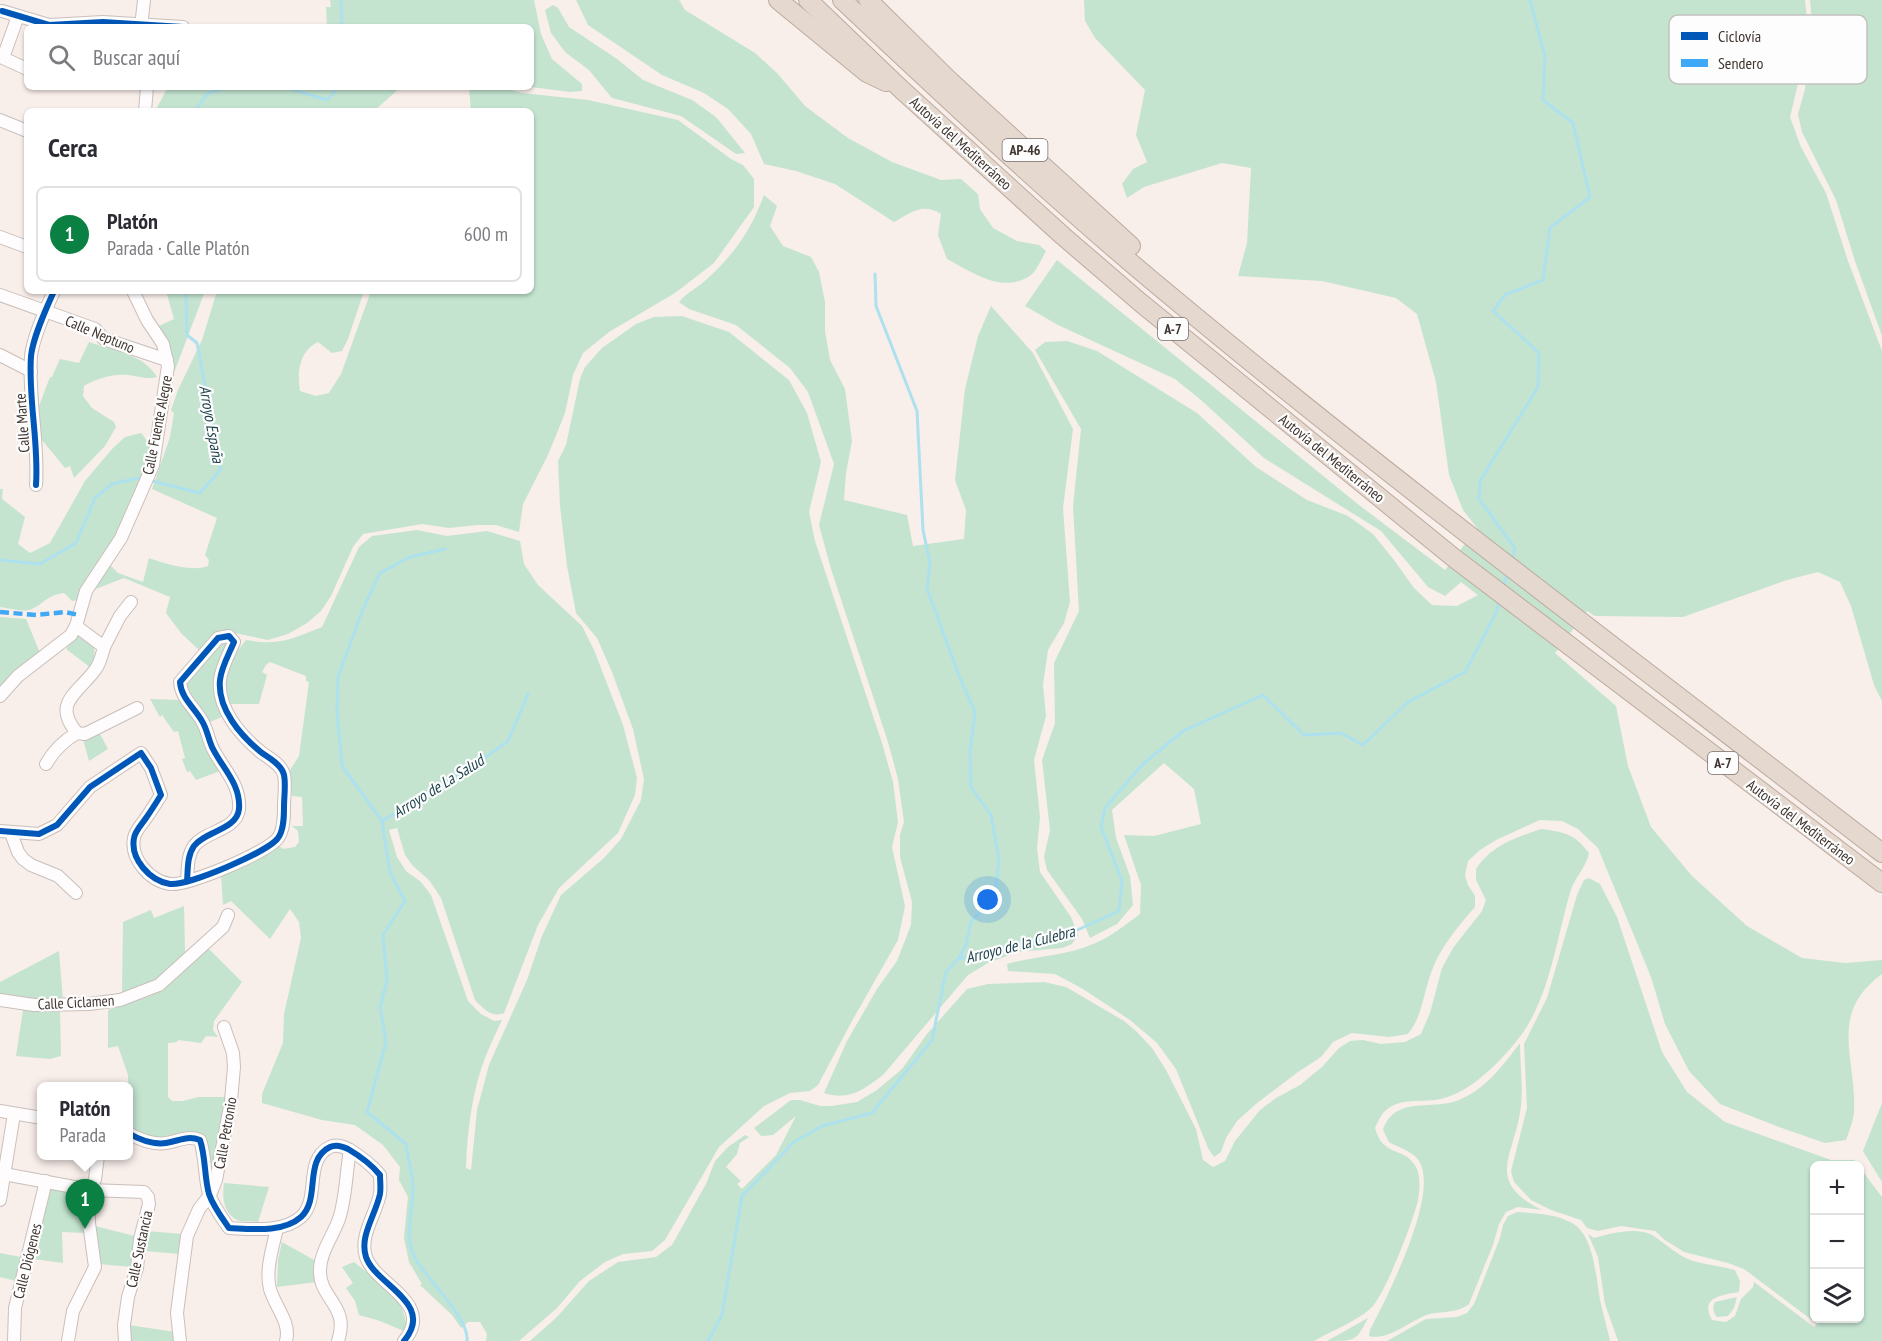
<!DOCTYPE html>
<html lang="es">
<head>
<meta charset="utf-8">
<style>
  body { margin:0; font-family:"PT Sans Narrow",sans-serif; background:#f7f7f7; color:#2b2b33 }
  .controls { position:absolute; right:18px; bottom:18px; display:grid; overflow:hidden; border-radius:9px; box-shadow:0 2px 4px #0004 }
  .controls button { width:54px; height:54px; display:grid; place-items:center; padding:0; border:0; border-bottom:2px solid #e1e1e2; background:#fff; color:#2b2b33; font:30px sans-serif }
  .you { position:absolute; left:988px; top:900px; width:21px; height:21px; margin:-15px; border:4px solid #fff; border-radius:50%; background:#1a73e8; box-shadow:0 0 0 9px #1a73e833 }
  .badge { display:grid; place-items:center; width:39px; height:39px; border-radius:50%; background:#0b8043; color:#fff; font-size:20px; font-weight:700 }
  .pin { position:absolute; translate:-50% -50px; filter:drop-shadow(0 2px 3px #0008) }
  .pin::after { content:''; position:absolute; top:32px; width:21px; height:18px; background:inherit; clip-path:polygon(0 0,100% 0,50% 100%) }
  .popup { position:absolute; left:37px; top:1082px; width:96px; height:78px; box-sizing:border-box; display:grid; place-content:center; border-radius:9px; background:#fff; filter:drop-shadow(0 2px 4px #0005); font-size:20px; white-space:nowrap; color:#7c7c81 }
  .popup b { font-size:22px; color:#2b2b33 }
  .popup::after { content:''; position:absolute; left:50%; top:100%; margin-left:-12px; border:12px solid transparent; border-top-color:#fff }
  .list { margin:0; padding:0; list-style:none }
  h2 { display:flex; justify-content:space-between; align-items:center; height:78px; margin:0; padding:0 24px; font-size:26px }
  h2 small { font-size:20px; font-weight:400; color:#7c7c81 }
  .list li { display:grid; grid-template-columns:39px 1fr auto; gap:18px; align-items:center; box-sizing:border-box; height:96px; margin:0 12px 12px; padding:0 12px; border:2px solid #e1e1e2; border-radius:9px }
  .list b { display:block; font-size:22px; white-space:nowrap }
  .list p { margin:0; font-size:20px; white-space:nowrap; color:#7c7c81 }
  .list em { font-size:20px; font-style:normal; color:#7c7c81 }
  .icon { flex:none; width:33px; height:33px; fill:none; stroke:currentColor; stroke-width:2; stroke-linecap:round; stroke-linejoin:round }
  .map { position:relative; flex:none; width:1882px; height:1341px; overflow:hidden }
  .search { position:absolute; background:#fff; box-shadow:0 2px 4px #0004; left:24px; top:24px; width:510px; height:66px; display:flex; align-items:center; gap:15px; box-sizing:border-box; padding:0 21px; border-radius:9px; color:#7c7c81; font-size:22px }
  .panel { position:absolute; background:#fff; box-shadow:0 2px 4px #0004; left:24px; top:108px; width:510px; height:186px; border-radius:9px }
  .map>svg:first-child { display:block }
</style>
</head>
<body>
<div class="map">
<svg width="1882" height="1341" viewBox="0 0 1882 1341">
  <rect width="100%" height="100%" fill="#f8eeea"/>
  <g fill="#c4e4d0">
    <path d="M330 0H534L541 34 552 59 582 84V91L570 92 531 87V27H327L326 7H331Z"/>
    <path d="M576 0H679L685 10 755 53 777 73 805 106 848 138 892 162 941 180 961 179 978 194 980 209 993 228 1017 241 1039 245 1046 251C1042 258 1037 270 1031 275 1003 295 972 272 947 259L938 235 941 214C922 202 911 213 894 222L835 184 796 171 764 164 751 134 728 109 704 93 662 75 588 25Z"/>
    <path d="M1084 0H1805L1808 29 1805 55 1790 117 1801 147 1826 193 1848 261 1882 351V701L1874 685 1851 606 1840 582 1818 572 1787 580 1683 617 1595 616 1587 611 1555 653 1616 706 1628 766 1651 827 1692 876 1747 926 1802 958 1845 963 1882 960V974C1827 1014 1857 1058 1854 1113 1853 1122 1849 1131 1846 1140L1825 1143 1779 1127 1720 1104 1689 1071 1665 1024 1651 977 1598 848 1578 829 1562 821 1540 820 1496 840 1480 850 1468 861 1465 875 1468 885 1475 896V907C1458 926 1439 949 1431 973 1423 995 1422 1017 1408 1034L1389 1037 1352 1033 1333 1042 1321 1057 1298 1072 1257 1103 1237 1121 1226 1138 1221 1152 1214 1157 1208 1148 1176 1069 1157 1043 1130 1020 1083 989 1055 974 1008 971 1007 964C1035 956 1066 956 1093 944 1111 937 1125 925 1140 914L1141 885 1124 835 1154 836 1201 824 1194 789 1164 763 1112 810 1116 838 1130 876 1133 905 1117 924 1090 938 1082 919 1047 870 1044 857 1050 830 1042 760 1055 723 1054 663 1079 611 1073 506 1081 429 1035 350 1045 342 1067 341 1097 351 1197 413 1256 467 1307 500 1348 516 1373 534 1394 560 1414 588 1432 605 1457 606 1478 595 1461 582 1445 596 1428 587 1381 531 1264 458 1201 400 1175 379 1058 325 1025 306 1057 260 1359 505 1445 570 1477 528 1463 510 1449 475 1436 382 1417 314 1396 298 1322 281 1238 276 1247 243 1251 168 1222 163 1144 187 1127 198 1122 184 1133 169 1147 162 1136 135 1145 90 1095 38 1085 21Z"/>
    <path d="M1810 0H1882V336L1855 261 1836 200 1802 132 1798 114 1805 89 1813 31Z"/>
    <path d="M553 5 558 8 569 27 617 59 643 80 692 100 716 117 745 153 736 154 681 116 612 98 589 70 565 52 551 33 545 10Z"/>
    <path d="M168 87H401L374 111H155Z"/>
    <path d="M469 87H501L522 93 588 100 678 120 731 159 743 165 754 179V207L714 263 675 293 609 332 583 353 573 375 565 413 548 455 523 504 519 532 496 525H477L449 528 422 524 363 534 353 547 331 596 321 611 307 623 288 634 268 640 226 631 201 652 181 633 166 613 170 597 124 578 93 590 110 565 118 573 143 582 149 558C166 564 191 572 208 566L209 560 205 555 217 518 152 489 170 437 174 413 171 410 178 390 202 340 217 291H364L348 339 342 351 332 353 318 342C299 351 297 372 300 391L316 396 329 393 341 374 371 291H531V111H471Z"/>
    <path d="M764 195 777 206 770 226 783 246 811 257 819 272 825 302V331L830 360 845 389 852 441 846 473 844 500 907 515 913 546 964 539 966 510 955 480 965 389 978 336 991 306 1033 353 1073 429 1063 508 1070 602 1064 623 1048 650 1043 685 1046 716 1034 760 1040 817 1037 848 1040 872 1071 917 1078 935 1072 944 1062 948 1017 952 988 963 968 975 883 1075C863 1090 849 1101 824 1093L847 1041 877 989 897 961 911 925 912 902 900 857V835L904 822 898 779 888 742 831 569 819 525 834 464 808 392 790 368 736 325 689 309 679 302C687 292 699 287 708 278 736 252 751 230 764 195Z"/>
    <path d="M166 291H205L175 370 173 372 157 327 174 319Z"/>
    <path d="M682 316 729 332 789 380 807 413 821 462 809 512 815 541 882 743 893 782 898 822 892 847 905 906 898 940 852 1021 818 1085 810 1091 790 1093 764 1106 719 1147 665 1240 652 1251 623 1254 605 1262 580 1281 557 1308 519 1341H486L487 1334 480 1322H468L461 1328 452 1315 420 1285 422 1284 409 1262 404 1238 408 1197 399 1180 400 1167 383 1145 355 1125 322 1120 262 1103V1094L283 1043 284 1014 301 938 299 922 290 909 270 939 231 901 223 905 221 873 277 844 283 849 295 847 299 842 298 831 292 826H303L302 797 292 796 290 770 299 756 309 682 306 681V676L270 662 266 665 262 672 267 675 259 704H229C221 680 230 659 246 640 280 646 291 639 322 627L359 547 372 536 417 530 447 536 487 531 520 541 524 564 538 585 582 626 594 650 623 725 637 778 635 795 618 833 559 888 538 925 504 1013C491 1018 484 1009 475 1000L441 898 429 880 413 866 405 855 397 828 389 830 397 857 406 871 421 882 431 895 468 1001 481 1014 494 1021 502 1020C496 1033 490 1045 485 1058 472 1091 467 1133 466 1168L471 1170 477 1110 489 1065 527 980 542 936 561 895 604 858 621 839 641 800 644 779 633 729 612 672 597 638 576 613 567 566 560 506 558 461 566 445 580 379 585 367 602 348 636 324 654 317Z"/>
    <path d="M89 342C112 350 144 354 157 377 145 380 139 376 127 375 112 374 96 379 84 386L83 396 92 408 114 422 116 427 105 446 74 478 70 466 65 468 42 440 36 442 34 406H39L50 377H52L60 359 79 363Z"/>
    <path d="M141 433 150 444 148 460 138 489 112 545 94 568 78 600 72 601 64 593C46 595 42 606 29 610 20 612 9 608 0 607V489H3L2 499 25 517 18 544 30 553 50 543 85 481 112 449 125 437Z"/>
    <path d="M0 617 26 619 40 653 9 676 0 689Z"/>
    <path d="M76 636C97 635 97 654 91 668L66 649Z"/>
    <path d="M228 641 224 716 210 722 198 704 186 693 185 684 219 642Z"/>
    <path d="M150 699 181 700 201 726 220 771 196 780 190 771 187 772 182 759 185 758 178 731 174 732 162 715 160 717Z"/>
    <path d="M100 734 108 749 89 761 83 739Z"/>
    <path d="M1541 829C1564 832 1575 834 1589 853 1586 868 1574 878 1570 893 1557 937 1551 988 1526 1028 1517 1042 1505 1055 1494 1066 1484 1075 1473 1085 1461 1091 1454 1095 1443 1099 1435 1100 1417 1102 1398 1098 1384 1112 1380 1116 1377 1124 1375 1128 1383 1157 1403 1147 1414 1164 1421 1173 1420 1189 1418 1200 1414 1219 1384 1298 1370 1309 1355 1322 1331 1331 1314 1341H530L557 1317 589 1281 618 1262 656 1257 672 1245 706 1184 715 1161 728 1147 745 1135 749 1137 740 1143 737 1154 726 1167 741 1181 737 1184 742 1189 776 1155 796 1116 773 1135 761 1136 754 1128 791 1100H800L820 1106H832L857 1102 877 1090 902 1069 927 1034 967 989 988 984 1044 982 1066 987 1124 1021 1136 1031 1152 1048 1166 1070 1196 1129 1203 1160 1213 1167 1225 1161 1235 1141 1260 1110 1276 1098 1300 1085 1322 1067 1339 1048 1350 1041 1363 1040 1381 1044 1405 1042 1421 1034 1430 1013 1442 968 1453 948 1482 911 1486 900 1476 880V869C1492 845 1515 838 1541 829Z"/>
    <path d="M1589 878 1600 884 1617 917 1662 1052 1687 1092 1725 1122 1831 1160H1854L1858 1165 1814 1166V1318H1860V1168L1882 1197V1341H1618L1605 1304 1598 1257 1588 1234 1594 1238C1611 1233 1638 1226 1654 1236 1667 1245 1678 1256 1693 1261 1707 1265 1721 1266 1735 1270L1740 1281 1739 1292C1722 1295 1699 1297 1712 1320L1726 1322 1735 1316 1741 1299 1753 1287 1754 1282 1814 1327 1817 1324 1744 1269 1728 1263 1684 1252 1665 1240 1655 1231 1621 1226 1598 1231 1587 1228 1581 1220 1551 1210 1531 1200 1514 1182 1511 1171 1527 1108 1524 1044 1547 998 1577 895 1584 880Z"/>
    <path d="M184 906 185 951 186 952 157 981 122 994 123 922 151 910 154 918Z"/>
    <path d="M207 947 242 982 214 1021 213 1030 218 1037 206 1036 201 1043 178 1040 177 1042 168 1043V1097L172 1101H183L198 1097H227L211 1179 210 1153 200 1134C173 1125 160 1151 129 1126L128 1075 118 1046 108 1048V1010L152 995 170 984Z"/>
    <path d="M59 951 63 1001 39 1002 0 995V982Z"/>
    <path d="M23 1010 60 1012 61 1056 50 1059 16 1056Z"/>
    <path d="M1520 1043C1520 1066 1524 1091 1520 1113 1513 1157 1485 1182 1542 1210L1518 1207 1506 1212 1499 1224 1493 1245 1469 1304C1454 1315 1438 1310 1424 1316 1408 1323 1386 1341 1369 1336L1370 1330C1387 1297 1440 1194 1419 1161 1413 1151 1399 1148 1389 1142L1383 1130C1395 1095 1432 1111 1459 1100 1486 1089 1503 1065 1520 1043Z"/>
    <path d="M1882 1103V1182L1863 1151Z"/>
    <path d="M224 1183 269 1187 258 1222C252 1221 243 1222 237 1220 223 1213 222 1196 224 1183Z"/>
    <path d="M51 1187 82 1196 84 1233 62 1232 63 1263 33 1259 49 1189Z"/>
    <path d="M1517 1212C1534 1213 1557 1214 1572 1223 1594 1235 1596 1277 1600 1300 1603 1314 1607 1327 1610 1341H1387L1426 1319 1457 1317 1467 1313 1474 1304 1500 1238 1503 1225 1508 1216Z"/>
    <path d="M95 1226 135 1236 132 1267 99 1264Z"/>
    <path d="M147 1231 182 1234 179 1254 145 1251Z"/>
    <path d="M282 1242 314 1260 313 1268 317 1282 277 1287 278 1260Z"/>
    <path d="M0 1253 21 1257 16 1281 0 1277Z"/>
    <path d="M354 1262C377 1281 409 1299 406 1332L380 1321 359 1315 355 1301 346 1288 353 1283 342 1267Z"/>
    <path d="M1737 1297 1734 1308 1728 1316 1717 1317C1713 1312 1712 1308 1715 1302Z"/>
    <path d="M1368 1318C1356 1341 1356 1341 1327 1341Z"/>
    <path d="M129 1325 175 1332V1341H131Z"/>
  </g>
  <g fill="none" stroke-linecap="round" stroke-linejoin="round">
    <g stroke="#ade1ee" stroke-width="3">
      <path d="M341 0 342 27"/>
      <path d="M284 87 327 100 339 87"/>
      <path d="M195 111 207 94 227 87"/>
      <path d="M875 274 876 306 917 411 923 530 930 563 927 589 960 678 975 712 970 752 971 787 991 815 999 859 995 896 971 922 966 945 959 958"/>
      <path d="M148 480 200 493 221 469 197 343 187 335 186 291"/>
      <path d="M1512 559 1515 548 1479 499 1480 481 1538 387 1539 353 1493 311 1505 295 1543 280 1550 228 1590 197 1573 123 1543 100 1545 57 1530 0"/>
      <path d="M0 560 40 564 76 543 95 498 112 484 138 478 142 479"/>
      <path d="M1503 587 1507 574"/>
      <path d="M382 821 342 766 337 712 338 677 363 609 380 573 410 557 445 549"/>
      <path d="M467 1341C470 1320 430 1282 418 1263 401 1237 414 1213 413 1186 412 1172 408 1158 406 1144L367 1112 386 1042 380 1007 387 980 383 935 405 901 390 873 382 821 469 769 508 741 528 694"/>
      <path d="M708 1341 722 1315 742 1196 794 1142 822 1126 872 1113 932 1040 946 972 958 959 1073 932 1119 911 1122 881 1101 827 1105 808 1142 765 1183 731 1263 695 1304 735 1341 733 1363 745 1408 702 1465 672 1496 613 1500 599"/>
    </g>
    <g stroke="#c9bfbb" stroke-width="14">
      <g id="minor">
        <path d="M2 11 49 25 103 22 183 27"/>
        <path d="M18 16 3 58 27 69"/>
        <path d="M141 27 144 0"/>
        <path d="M145 111 147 87"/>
        <path d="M0 120 27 131"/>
        <path d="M0 237 27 247"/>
        <path d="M0 295 95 329 104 339 167 360"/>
        <path d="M0 355 31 371"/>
        <path d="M36 485C39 442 28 399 31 356 33 337 46 309 54 291"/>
        <path d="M76 626 104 647C102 655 100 664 95 670 77 694 52 703 77 733L85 734 137 708"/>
        <path d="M104 647 120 616 131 602"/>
        <path d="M0 696 18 676 71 635 76 626 86 591 121 538 153 465 168 366 163 344 147 320 133 291"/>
        <path d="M46 764C54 750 63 741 77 733"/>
        <path d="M0 831 39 834 57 825 90 787 141 753 151 768 161 795C156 803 151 811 146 818 142 824 135 831 134 838 130 859 150 881 170 884 188 886 268 852 278 838 284 830 284 816 284 807 284 797 286 784 284 775 282 765 269 758 262 753 241 736 217 709 220 680 221 668 229 654 234 642L229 636 218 638 180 682C181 698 194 707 202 721 207 729 208 738 212 747 222 768 241 784 239 809 237 830 205 831 194 846 187 856 188 869 187 881"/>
        <path d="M11 833 18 852 23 859 31 865 58 876 76 893"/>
        <path d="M0 1000 34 1005 89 1004 120 1000 159 985 223 927 228 915"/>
        <path d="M0 1111 42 1118"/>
        <path d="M128 1133C140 1140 152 1145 166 1143 179 1141 187 1135 200 1140 206 1158 204 1176 209 1194 213 1206 222 1218 229 1228 252 1229 283 1233 301 1217 321 1199 303 1160 330 1147 336 1144 342 1146 348 1149 360 1156 371 1164 380 1175 380 1181 381 1188 380 1194 376 1214 359 1236 366 1257 375 1285 436 1303 404 1341"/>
        <path d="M4 1174 90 1190 144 1192 148 1197 149 1204 140 1239 137 1268 128 1297 124 1325 125 1341"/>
        <path d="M0 1200 14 1114"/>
        <path d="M277 1228C273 1247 265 1270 270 1289 275 1307 291 1322 286 1341"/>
        <path d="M14 1341 15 1308 46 1181"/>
        <path d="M68 1341 73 1311 95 1267 89 1223 88 1197 95 1179 98 1156"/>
        <path d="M180 1341 177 1313 187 1236 199 1209 210 1195 216 1180 231 1101 234 1067 233 1053 224 1027"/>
        <path d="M338 1341C350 1306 320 1299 320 1272 319 1254 333 1236 339 1219 346 1198 346 1173 350 1150"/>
      </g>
    </g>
    <g stroke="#bcaa9e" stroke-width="20">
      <g id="highway">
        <path d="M778 0 867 73 886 82"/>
        <path d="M808 0 902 90 1063 236 1141 303 1454 558 1882 883"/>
        <path d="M842 0C952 103 1062 207 1179 303 1408 493 1647 671 1882 853"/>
        <path d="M868 0 951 82 1131 246"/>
      </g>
    </g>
    <use href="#minor" stroke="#fefcfc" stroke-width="12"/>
    <use href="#highway" stroke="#e5d8ce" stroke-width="18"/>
    <path stroke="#3fa9f5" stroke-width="4.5" stroke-dasharray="9 4.5" stroke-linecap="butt" d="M0 612 36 615 65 612 79 615"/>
    <g stroke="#fdfdfd" stroke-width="10">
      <g id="cycleway">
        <path d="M2 11 49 25 103 22 183 27"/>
        <path d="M36 485C39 442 28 399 31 356 33 337 46 309 54 291"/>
        <path d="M0 831 39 834 57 825 90 787 141 753 151 768 161 795C156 803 151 811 146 818 142 824 135 831 134 838 130 859 150 881 170 884 188 886 268 852 278 838 284 830 284 816 284 807 284 797 286 784 284 775 282 765 269 758 262 753 241 736 217 709 220 680 221 668 229 654 234 642L229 636 218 638 180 682C181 698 194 707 202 721 207 729 208 738 212 747 222 768 241 784 239 809 237 830 205 831 194 846 187 856 188 869 187 881"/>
        <path d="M128 1133C140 1140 152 1145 166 1143 179 1141 187 1135 200 1140 206 1158 204 1176 209 1194 213 1206 222 1218 229 1228 252 1229 283 1233 301 1217 321 1199 303 1160 330 1147 336 1144 342 1146 348 1149 360 1156 371 1164 380 1175 380 1181 381 1188 380 1194 376 1214 359 1236 366 1257 375 1285 436 1303 404 1341"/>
      </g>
    </g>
    <use href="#cycleway" stroke="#0057b8" stroke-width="6"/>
  </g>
  <g text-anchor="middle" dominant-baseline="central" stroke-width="4.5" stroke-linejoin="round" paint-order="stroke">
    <g fill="#fdfdfd" stroke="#78706d" stroke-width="1.5">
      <rect x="1002.5" y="139" width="45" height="22" rx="4.5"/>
      <rect x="1158" y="318" width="30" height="22" rx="4.5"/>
      <rect x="1708" y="752" width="30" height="22" rx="4.5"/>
    </g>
    <g font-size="14" font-weight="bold" fill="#3f342f">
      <text x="1025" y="150">AP-46</text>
      <text x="1173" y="329">A-7</text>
      <text x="1723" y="763">A-7</text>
    </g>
    <g font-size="15" fill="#3f342f" stroke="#fdfdfd">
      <text transform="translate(961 143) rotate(42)">Autovía del Mediterráneo</text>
      <text transform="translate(100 334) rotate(23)">Calle Neptuno</text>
      <text transform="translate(22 423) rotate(-94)">Calle Marte</text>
      <text transform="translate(157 425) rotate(-79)">Calle Fuente Alegre</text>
      <text transform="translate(1332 458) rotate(39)">Autovía del Mediterráneo</text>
      <text transform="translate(1801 822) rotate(37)">Autovía del Mediterráneo</text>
      <text transform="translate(76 1002) rotate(-3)">Calle Ciclamen</text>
      <text transform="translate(225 1133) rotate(-80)">Calle Petronio</text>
      <text transform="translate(139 1249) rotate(-78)">Calle Sustancia</text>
      <text transform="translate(27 1261) rotate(-76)">Calle Diógenes</text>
    </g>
    <g font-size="16" font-style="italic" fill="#1f444d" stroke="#fdfdfd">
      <text transform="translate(212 424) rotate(80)">Arroyo España</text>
      <text transform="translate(438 786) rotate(-32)">Arroyo de La Salud</text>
      <text transform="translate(1020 944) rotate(-14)">Arroyo de la Culebra</text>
    </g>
  </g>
  <rect x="1669" y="15" width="198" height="69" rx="9" fill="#fdfdfd" stroke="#c4c1bf" stroke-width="1.5"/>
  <rect x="1681" y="32" width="27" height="8" fill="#0057b8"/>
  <rect x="1681" y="59" width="27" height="8" fill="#3fa9f5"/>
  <g font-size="16" fill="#3f342f">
    <text x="1718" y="42">Ciclovía</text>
    <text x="1718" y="69">Sendero</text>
  </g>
</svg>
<div class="controls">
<button>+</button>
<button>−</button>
<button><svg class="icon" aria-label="layers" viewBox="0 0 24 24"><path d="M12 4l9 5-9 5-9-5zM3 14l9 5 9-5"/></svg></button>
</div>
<div class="you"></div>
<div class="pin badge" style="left:85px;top:1229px">1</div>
<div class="popup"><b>Platón</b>Parada</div>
<div class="search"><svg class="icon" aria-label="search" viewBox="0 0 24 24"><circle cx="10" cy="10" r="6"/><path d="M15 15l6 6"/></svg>Buscar aquí</div>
<section class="panel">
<h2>Cerca<small></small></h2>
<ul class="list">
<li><span class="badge">1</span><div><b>Platón</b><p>Parada · Calle Platón</p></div><em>600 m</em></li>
</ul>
</section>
</div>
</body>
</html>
